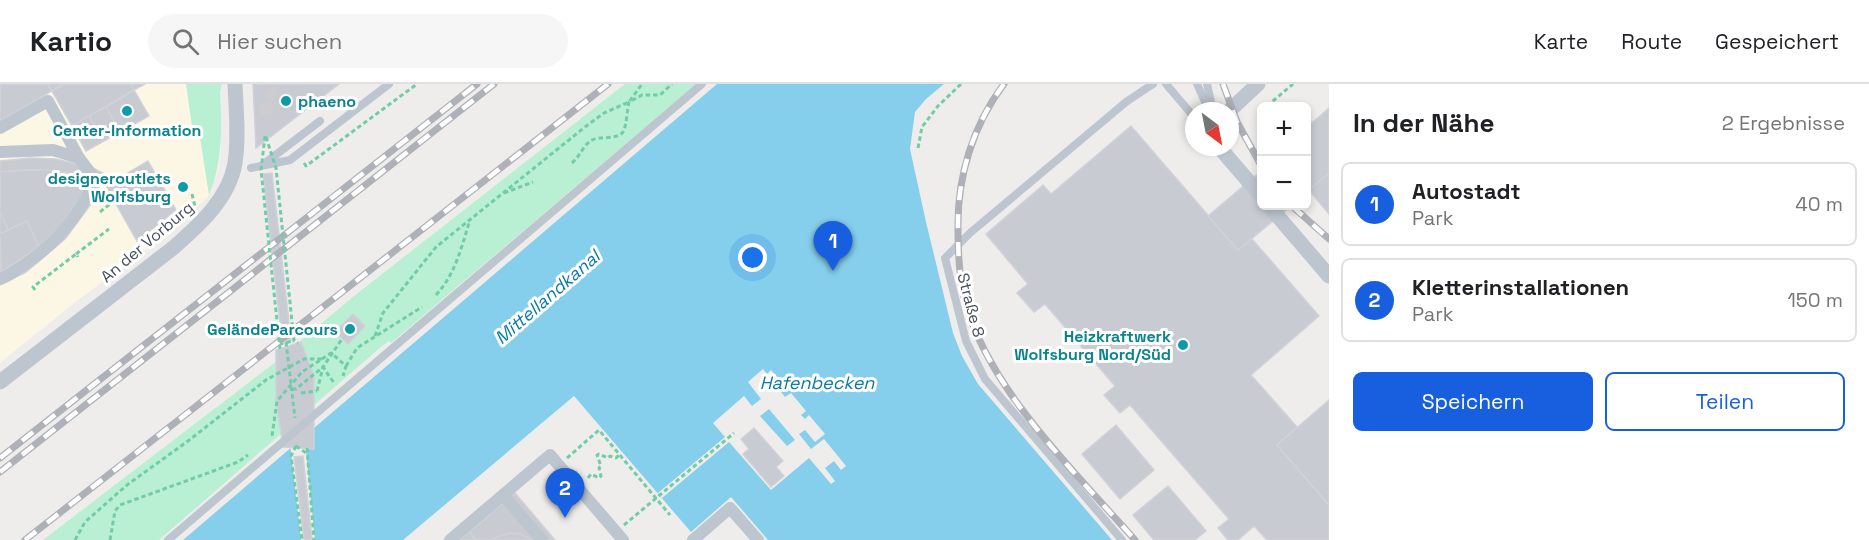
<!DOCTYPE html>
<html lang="de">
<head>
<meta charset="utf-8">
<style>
  body { margin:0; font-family:"Space Grotesk",sans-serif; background:#f6f6f6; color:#202124 }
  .controls { position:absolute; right:18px; top:18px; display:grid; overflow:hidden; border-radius:9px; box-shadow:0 3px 9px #0003 }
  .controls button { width:54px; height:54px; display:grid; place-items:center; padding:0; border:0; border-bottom:2px solid #e0e0e0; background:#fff; color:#202124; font:30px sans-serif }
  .compass { position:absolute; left:1185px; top:18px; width:54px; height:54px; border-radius:50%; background:#fff; box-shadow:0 3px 9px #0003; rotate:148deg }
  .you { position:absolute; left:753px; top:174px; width:21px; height:21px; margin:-15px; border:4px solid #fff; border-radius:50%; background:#1a73e8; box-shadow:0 0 0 9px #1a73e833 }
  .badge { display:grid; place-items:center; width:39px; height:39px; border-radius:50%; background:#175fdf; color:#fff; font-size:20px; font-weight:700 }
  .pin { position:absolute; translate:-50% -50px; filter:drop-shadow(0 2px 3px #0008) }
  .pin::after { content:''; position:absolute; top:32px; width:21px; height:18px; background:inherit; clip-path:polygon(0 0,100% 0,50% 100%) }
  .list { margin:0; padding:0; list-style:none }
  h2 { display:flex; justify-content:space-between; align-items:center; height:78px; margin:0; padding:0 24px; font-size:26px }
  h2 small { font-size:20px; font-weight:400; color:#757577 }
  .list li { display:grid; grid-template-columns:39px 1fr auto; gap:18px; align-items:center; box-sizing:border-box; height:84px; margin:0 12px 12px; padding:0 12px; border:2px solid #e0e0e0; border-radius:9px }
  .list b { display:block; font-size:22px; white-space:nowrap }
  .list p { margin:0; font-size:20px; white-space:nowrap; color:#757577 }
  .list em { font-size:20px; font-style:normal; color:#757577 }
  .actions { display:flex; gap:12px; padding:18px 24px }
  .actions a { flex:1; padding:14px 0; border:2px solid #175fdf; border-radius:9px; text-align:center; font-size:21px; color:#175fdf }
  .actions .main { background:#175fdf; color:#fff }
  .icon { flex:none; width:33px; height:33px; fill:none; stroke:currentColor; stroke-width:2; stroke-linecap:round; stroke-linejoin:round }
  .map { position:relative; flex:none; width:1329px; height:456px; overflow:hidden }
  header { display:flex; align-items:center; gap:36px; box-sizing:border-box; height:84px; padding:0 30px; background:#fff; border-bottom:2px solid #e0e0e0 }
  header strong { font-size:28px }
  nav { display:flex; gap:33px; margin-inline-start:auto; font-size:21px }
  .search { width:420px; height:54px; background:#f6f6f6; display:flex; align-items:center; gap:15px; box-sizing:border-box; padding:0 21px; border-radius:33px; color:#757577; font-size:22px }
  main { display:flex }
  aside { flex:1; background:#fff }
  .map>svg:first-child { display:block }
</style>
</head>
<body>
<header>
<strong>Kartio</strong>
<div class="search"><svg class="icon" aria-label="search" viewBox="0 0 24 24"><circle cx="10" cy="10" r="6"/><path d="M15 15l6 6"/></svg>Hier suchen</div>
<nav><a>Karte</a><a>Route</a><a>Gespeichert</a></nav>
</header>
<main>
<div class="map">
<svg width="1329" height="456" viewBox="0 0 1329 456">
  <rect width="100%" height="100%" fill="#efedec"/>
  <path fill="#fcf7e4" d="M0 0H222L220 9 221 66 218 85 209 111 183 138 78 216 0 279Z"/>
  <g fill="#b9efd2">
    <path d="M186 0H222L220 9C222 45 223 77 209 111L198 41 192 42Z"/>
    <path d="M625 0H696L391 259 389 257 382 262 159 456H43L273 280 354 212Z"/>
  </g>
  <path fill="#86cfec" d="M717 0H944L926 15 915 28 910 65 926 138 953 249 962 272 978 300 1112 456H768L731 413 691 448 574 312 403 456H183Z"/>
  <g fill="#efedec" fill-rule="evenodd">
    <path d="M763 285 767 290 771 286 787 304 781 308 785 313 791 309 806 327 801 331 805 335 809 331 825 350 815 358 805 346 799 350 811 365 824 355 846 382 841 386 834 377 825 384 835 397 831 400 809 374 771 406 729 358 662 414 658 409 725 353 713 339 744 312 752 322 761 315 748 298ZM769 325 795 356 787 362 760 332ZM754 344 782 377 776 383 783 392 771 402 743 371 749 365 741 355Z"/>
    <path d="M304 348 315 456H301L290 360Z"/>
  </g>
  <g fill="#c9cbd3" stroke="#d0d2d8" stroke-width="1.5">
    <path d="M0 0H48L52 7 0 37Z"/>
    <path d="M48 0H64L52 7Z"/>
    <path d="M64 0H131L134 6 72 42 52 7Z"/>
    <path d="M131 0H145L134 6Z"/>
    <path d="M253 0H339L256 64Z"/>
    <path d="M134 6 149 32 120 48 106 23Z"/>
    <path d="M106 23 120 48 104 57 89 32Z"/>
    <path d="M1329 24V89L1309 106 1306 104V44Z"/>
    <path d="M89 32 104 57 86 67 72 42Z"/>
    <path d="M1131 42 1238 166 1252 155 1319 232 1251 291 1297 343 1277 361 1329 421V456H1267L1254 442 1238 456H1228L1218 444 1229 435 1130 321 1120 329 1104 311 1115 302 1045 220 1034 228 1017 209 1028 200 986 150 1043 101 1051 110Z"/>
    <path d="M30 74 56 75 93 84 105 90 91 120 65 155 26 188 0 201V185L1 188 28 172 50 153 71 130 86 105 80 91 68 88 38 86 0 88V77Z"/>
    <path d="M148 77 176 126 137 157 106 102Z"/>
    <path d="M24 86H53L80 91 86 105 61 142 39 163 27 137 8 146 0 128V88Z"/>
    <path d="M1262 86V122H1291L1238 166 1208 132Z"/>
    <path d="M272 89 291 256 282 257 263 90Z"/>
    <path d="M1329 89V130L1309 106Z"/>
    <path d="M185 100 186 106 180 107 179 101Z"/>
    <path d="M0 128 8 146 0 150Z"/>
    <path d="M27 137 39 163 1 188 0 150Z"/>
    <path d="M353 230 365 242 348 260 335 248Z"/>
    <path d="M301 258 314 292V365L283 363 276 317V266Z"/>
    <path d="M1329 316V421L1277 361Z"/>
    <path d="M1116 341 1154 386 1120 415 1082 370Z"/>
    <path d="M754 344 783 377 776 383 784 392 771 403 743 370 749 365 741 355Z"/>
    <path d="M303 372 312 456H304L294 373Z"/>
    <path d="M1168 402 1206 447 1195 456H1154L1133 431Z"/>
    <path d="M515 409 555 456H476L469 448Z"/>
    <path d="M469 448 476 456H460Z"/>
    <path d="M509 449 520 450 532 456H489Z"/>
  </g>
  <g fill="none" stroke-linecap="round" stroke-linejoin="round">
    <path stroke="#cdcdcf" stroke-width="12" stroke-dasharray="12 6" stroke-linecap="butt" d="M267 31 266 18 279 0"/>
    <g stroke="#71cda7" stroke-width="3" stroke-dasharray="4.5 3" stroke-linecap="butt">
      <path d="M1267 22 1293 0"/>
      <path d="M918 64 922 43 938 22 961 0"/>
      <path d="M304 79 306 82 417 0"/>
      <path d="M572 79C579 73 583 63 590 57 600 51 620 57 624 46 627 38 627 26 629 18L642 11H660L672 0"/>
      <path d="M504 109 533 98"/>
      <path d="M192 110 195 123"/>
      <path d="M100 128 110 120 104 110"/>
      <path d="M76 170 109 145"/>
      <path d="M35 206 33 203 76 170 78 173"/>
      <path d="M436 211C456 189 461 164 470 136"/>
      <path d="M375 252 383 229 436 163 585 43 604 29 629 18 642 0"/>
      <path d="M286 258 295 334"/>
      <path d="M279 260 294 257"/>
      <path d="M322 275 331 269 346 282 343 292"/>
      <path d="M346 282 357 264 422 223"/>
      <path d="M292 305H296L323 283 334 299"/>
      <path d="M317 307 323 283 342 255"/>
      <path d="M301 309 317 307"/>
      <path d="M296 362 291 372 302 456"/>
      <path d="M296 362 306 369"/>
      <path d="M307 364 314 456"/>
      <path d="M567 374 599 346 670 431"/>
      <path d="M588 394 591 390 599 394 601 392 599 384 601 382 597 371 599 370 608 374 610 372 616 374 619 371"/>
      <path d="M624 441 734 349"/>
      <path d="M75 456 85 438 127 401 188 357 266 296 304 275H322L302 288 277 317 272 352"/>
      <path d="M110 456 115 427 120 421 238 378 248 371"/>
    </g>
    <g stroke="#bdc6cf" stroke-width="8">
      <path d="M1166 0 1194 33"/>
      <path d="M1197 0 1209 27"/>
      <path d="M1207 0 1213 27"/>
      <path d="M265 79 320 37"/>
      <path d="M251 84 290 76 389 0"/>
      <path d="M168 456 702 0"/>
      <path d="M1122 456 985 295 966 257 945 174 970 149 1126 18 1153 0"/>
    </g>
    <g stroke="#bdc6cf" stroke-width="12">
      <path d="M0 44 48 17 79 74"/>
      <path d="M0 68 53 66 79 74 95 95C80 132 57 159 24 181 16 186 9 192 0 195"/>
      <path d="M503 411 542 456"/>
      <path d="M450 456 550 371 623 456"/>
      <path d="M693 456 730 424 758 456"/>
    </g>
    <g stroke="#bdc6cf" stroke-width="15">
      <path d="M1229 27 1258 0"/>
      <path d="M1219 63 1262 113"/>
      <path d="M1269 122 1329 192"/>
      <path d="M0 298 173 164C199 141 229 115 235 79 239 53 236 26 235 0"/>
    </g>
    <g stroke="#aeb1b7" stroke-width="7">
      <g id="rail">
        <path d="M1004 0C973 41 957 93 958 145 958 168 959 194 965 217 989 306 1075 388 1135 456"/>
        <path d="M1223 0 1237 38 1262 83"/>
        <path d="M1292 122 1329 155"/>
        <path d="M0 374 477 0"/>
        <path d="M0 388 494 0"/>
        <path d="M25 456 608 0"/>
      </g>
    </g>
    <use href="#rail" stroke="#fff" stroke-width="4.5" stroke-dasharray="14" stroke-linecap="butt"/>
    <g stroke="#71cda7" stroke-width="3" stroke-dasharray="4.5 3" stroke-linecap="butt">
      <path d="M265 52 261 86 280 265"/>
      <path d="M266 53 276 84 294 257 298 259"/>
    </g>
  </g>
  <g fill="#0f9aa8" stroke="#fff" stroke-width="2">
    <circle cx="286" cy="17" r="6"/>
    <circle cx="127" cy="27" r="6"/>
    <circle cx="183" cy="103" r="6"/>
    <circle cx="350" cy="245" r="6"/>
    <circle cx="1183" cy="261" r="6"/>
  </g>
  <g text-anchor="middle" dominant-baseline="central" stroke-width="6" stroke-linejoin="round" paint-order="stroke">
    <g font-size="16" font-weight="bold" fill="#0d838f" stroke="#fff" text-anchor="end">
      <text x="298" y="17" text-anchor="start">phaeno</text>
      <text x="127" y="46" text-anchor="middle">Center-Information</text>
      <text x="171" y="94">designeroutlets<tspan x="171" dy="18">Wolfsburg</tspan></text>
      <text x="338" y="245">GeländeParcours</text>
      <text x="1171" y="252">Heizkraftwerk<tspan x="1171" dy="18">Wolfsburg Nord/Süd</tspan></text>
    </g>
    <g font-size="16" fill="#454e5a" stroke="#fff">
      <text transform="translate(147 158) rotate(-40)">An der Vorburg</text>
      <text transform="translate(971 221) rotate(75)">Straße 8</text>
    </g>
    <g font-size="18" font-style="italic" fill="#0b7aa7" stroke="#fff">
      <text transform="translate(547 213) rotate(-41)">Mittellandkanal</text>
      <text x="817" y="298">Hafenbecken</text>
    </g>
  </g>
</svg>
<div class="controls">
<button>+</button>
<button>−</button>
</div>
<svg class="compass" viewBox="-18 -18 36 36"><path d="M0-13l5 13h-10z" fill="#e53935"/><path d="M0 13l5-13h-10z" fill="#757577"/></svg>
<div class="you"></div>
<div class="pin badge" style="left:833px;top:187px">1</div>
<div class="pin badge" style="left:565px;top:434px">2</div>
</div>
<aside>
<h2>In der Nähe<small>2 Ergebnisse</small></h2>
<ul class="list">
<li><span class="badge">1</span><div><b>Autostadt</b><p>Park</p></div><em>40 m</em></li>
<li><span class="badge">2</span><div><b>Kletterinstallationen</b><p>Park</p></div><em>150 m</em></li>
</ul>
<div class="actions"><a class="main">Speichern</a><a>Teilen</a></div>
</aside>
</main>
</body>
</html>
